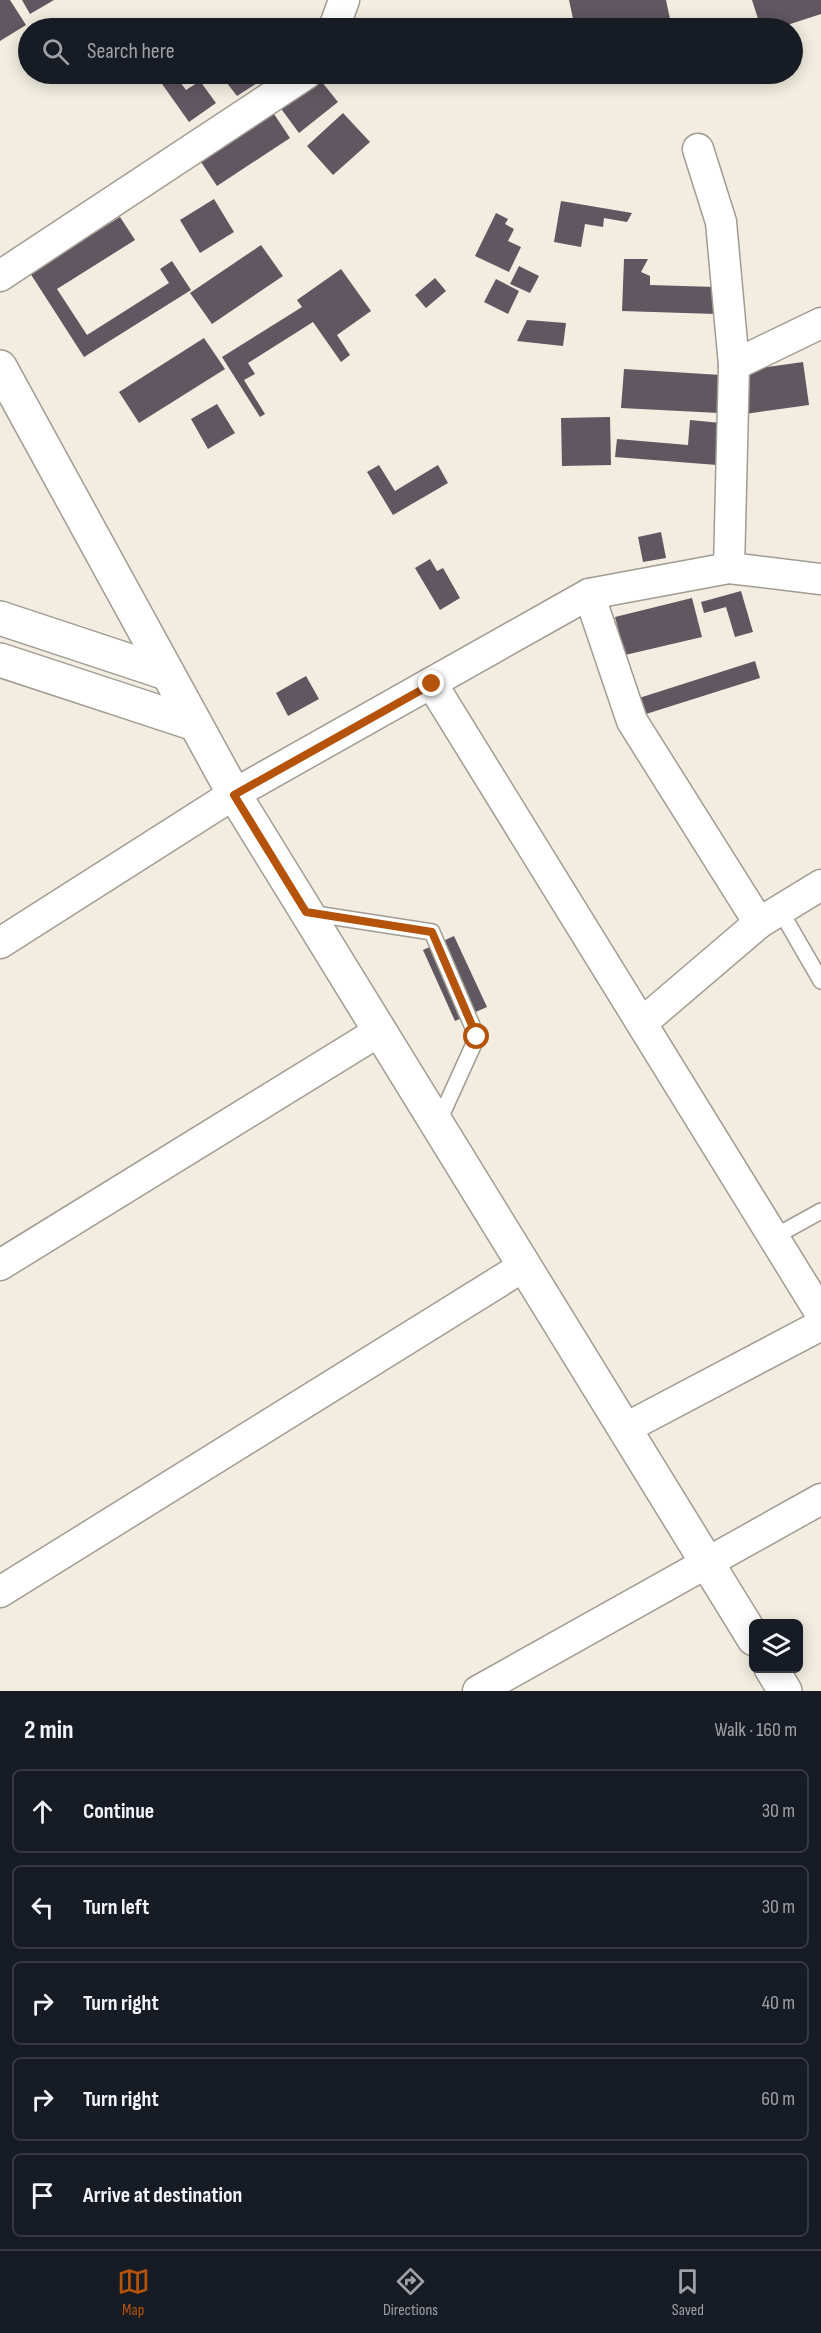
<!DOCTYPE html>
<html lang="en">
<head>
<meta charset="utf-8">
<style>
  body { margin:0; font-family:"Sofia Sans Condensed",sans-serif; background:#242831; color:#f1f3f6 }
  .controls { position:absolute; right:18px; bottom:18px; display:grid; overflow:hidden; border-radius:9px; box-shadow:0 3px 15px #0003 }
  .controls button { width:54px; height:54px; display:grid; place-items:center; padding:0; border:0; border-bottom:2px solid #363941; background:#171b24; color:#f1f3f6; font:30px sans-serif }
  .stop { position:absolute; width:18px; height:18px; margin:-14px; border:4px solid #b45309; border-radius:50%; background:#fff }
  .stop.end { background:#b45309; border-color:#fff; box-shadow:0 2px 6px #0008 }
  .list { margin:0; padding:0; list-style:none }
  h2 { display:flex; justify-content:space-between; align-items:center; height:78px; margin:0; padding:0 24px; font-size:26px }
  h2 small { font-size:20px; font-weight:400; color:#9ea1a6 }
  .list li { display:grid; grid-template-columns:39px 1fr auto; gap:18px; align-items:center; box-sizing:border-box; height:84px; margin:0 12px 12px; padding:0 12px; border:2px solid #363941; border-radius:9px }
  .list b { display:block; font-size:22px; white-space:nowrap }
  .list em { font-size:20px; font-style:normal; color:#9ea1a6 }
  .icon { flex:none; width:33px; height:33px; fill:none; stroke:currentColor; stroke-width:2; stroke-linecap:round; stroke-linejoin:round }
  .map { position:relative; flex:none; width:821px; height:1691px; overflow:hidden }
  .search { position:absolute; background:#171b24; box-shadow:0 3px 15px #0003; left:18px; right:18px; top:18px; height:66px; display:flex; align-items:center; gap:15px; box-sizing:border-box; padding:0 21px; border-radius:33px; color:#9ea1a6; font-size:22px }
  .sheet { height:558px; background:#171b24 }
  nav { display:flex; justify-content:space-around; align-items:center; box-sizing:border-box; height:84px; border-top:2px solid #363941; background:#171b24; font-size:16px; color:#9ea1a6 }
  nav a { display:grid; justify-items:center; gap:3px }
  nav .on { color:#b45309 }
  .map>svg:first-child { display:block }
</style>
</head>
<body>
<div class="map">
<svg width="821" height="1691" viewBox="0 0 821 1691">
  <rect width="100%" height="100%" fill="#f2ede0"/>
  <g fill="#605760">
    <path d="M0 0H10L26 25 0 41Z"/>
    <path d="M22 0H54L30 14Z"/>
    <path d="M569 0H666L670 19 631 28H575Z"/>
    <path d="M752 0H821V14L778 28H761Z"/>
    <path d="M155 74H174L186 90 200 81 216 103 189 122Z"/>
    <path d="M241 74H271L237 96 227 83Z"/>
    <path d="M317 76 338 102 299 133 279 106Z"/>
    <path d="M272 111 290 138 217 186 199 159Z"/>
    <path d="M343 113 370 142 333 175 307 146Z"/>
    <path d="M214 199 234 232 200 253 180 220Z"/>
    <path d="M561 201 632 213 627 222 604 218 603 227 585 224 581 247 554 242Z"/>
    <path d="M496 213 508 219 505 224 514 229 508 241 521 247 509 272 475 256Z"/>
    <path d="M120 217 135 240 57 289 87 335 169 283 160 269 172 261 191 290 84 357 30 273Z"/>
    <path d="M261 245 283 276 212 324 190 293Z"/>
    <path d="M624 259H648L641 272 650 276V285L716 287V314L622 311Z"/>
    <path d="M519 266 539 276 530 293 510 284Z"/>
    <path d="M341 269 371 311 337 335 350 355 341 362 313 322 248 363 255 374 244 380 265 414 260 417 222 357 302 307 297 300Z"/>
    <path d="M435 278 446 291 426 308 415 295Z"/>
    <path d="M496 279 519 291 508 314 484 302Z"/>
    <path d="M527 320 566 323 563 346 517 341Z"/>
    <path d="M204 338 225 369 139 423 119 392Z"/>
    <path d="M803 362 809 405 745 414 739 371Z"/>
    <path d="M624 369 721 375 719 413 621 408Z"/>
    <path d="M217 404 235 433 208 449 191 419Z"/>
    <path d="M610 417 611 465 562 466 561 418Z"/>
    <path d="M690 420 721 423 717 465 615 457 617 439 688 445Z"/>
    <path d="M379 465 395 491 438 465 448 483 393 515 367 472Z"/>
    <path d="M661 532 666 558 643 562 638 537Z"/>
    <path d="M430 559 437 571 443 568 460 598 440 610 415 568Z"/>
    <path d="M741 591 753 632 735 637 726 607 704 613 701 602Z"/>
    <path d="M692 598 702 637 625 655 615 617Z"/>
    <path d="M755 661 760 678 646 714 636 699Z"/>
    <path d="M306 676 319 699 288 716 276 693Z"/>
    <path d="M454 936 487 1007 455 1021 423 950Z"/>
  </g>
  <g fill="none" stroke-linecap="round" stroke-linejoin="round">
    <g stroke="#a19c91" stroke-width="18">
      <g id="lane">
        <path d="M780 910 821 981"/>
        <path d="M309 913 432 932 477 1037 438 1123"/>
        <path d="M774 1237 821 1211"/>
      </g>
    </g>
    <g stroke="#a19c91" stroke-width="33">
      <g id="street">
        <path d="M334 28 344 0"/>
        <path d="M698 149 721 222 734 365 729 568"/>
        <path d="M0 276 306 74"/>
        <path d="M734 365 821 323"/>
        <path d="M589 594 632 721 759 923"/>
        <path d="M432 684 821 1314"/>
        <path d="M0 943 234 794 589 594 729 568 821 579"/>
        <path d="M643 1022 759 923 821 885"/>
        <path d="M0 1265 378 1032"/>
        <path d="M624 1429 821 1325"/>
        <path d="M0 1592 524 1266"/>
        <path d="M478 1691 821 1499"/>
      </g>
    </g>
    <g stroke="#a19c91" stroke-width="36">
      <g id="secondary">
        <path d="M0 367 234 794 754 1639"/>
        <path d="M0 618 166 673"/>
        <path d="M0 660 195 724"/>
        <path d="M771 1668 785 1691"/>
      </g>
    </g>
    <use href="#lane" stroke="#fff" stroke-width="15"/>
    <use href="#street" stroke="#fff" stroke-width="30"/>
    <use href="#secondary" stroke="#fff" stroke-width="33"/>
  </g>
  <g fill="none" stroke-linecap="round" stroke-linejoin="round">
    <path stroke="#b45309" stroke-width="8" d="M432 684 234 795 306 912 432 932 477 1037"/>
  </g>
</svg>
<div class="controls">
<button><svg class="icon" aria-label="layers" viewBox="0 0 24 24"><path d="M12 4l9 5-9 5-9-5zM3 14l9 5 9-5"/></svg></button>
</div>
<div class="stop" style="left:477px;top:1037px"></div>
<div class="stop end" style="left:432px;top:684px"></div>
<div class="search"><svg class="icon" aria-label="search" viewBox="0 0 24 24"><circle cx="10" cy="10" r="6"/><path d="M15 15l6 6"/></svg>Search here</div>
</div>
<section class="sheet">
<h2>2 min<small>Walk · 160 m</small></h2>
<ul class="list">
<li><svg class="icon" aria-label="ahead" viewBox="0 0 24 24"><path d="M12 20V5M6 11l6-6 6 6"/></svg><div><b>Continue</b></div><em>30 m</em></li>
<li><svg class="icon" aria-label="left" viewBox="0 0 24 24"><path d="M17 20v-9H6M10 6l-5 5 5 5"/></svg><div><b>Turn left</b></div><em>30 m</em></li>
<li><svg class="icon" aria-label="right" viewBox="0 0 24 24"><path d="M7 20v-9h11M14 6l5 5-5 5"/></svg><div><b>Turn right</b></div><em>40 m</em></li>
<li><svg class="icon" aria-label="right" viewBox="0 0 24 24"><path d="M7 20v-9h11M14 6l5 5-5 5"/></svg><div><b>Turn right</b></div><em>60 m</em></li>
<li><svg class="icon" aria-label="arrive" viewBox="0 0 24 24"><path d="M6 21V4h12l-3 4 3 4H6"/></svg><div><b>Arrive at destination</b></div></li>
</ul>
</section>
<nav>
<a class="on"><svg class="icon" aria-label="map" viewBox="0 0 24 24"><path d="M3 6l6-2 6 2 6-2v14l-6 2-6-2-6 2zM9 4v14M15 6v14"/></svg>Map</a>
<a><svg class="icon" aria-label="directions" viewBox="0 0 24 24"><path d="M12 3l9 9-9 9-9-9zM9 14v-3h6M13 9l2 2-2 2"/></svg>Directions</a>
<a><svg class="icon" aria-label="saved" viewBox="0 0 24 24"><path d="M7 4h10v16l-5-4-5 4z"/></svg>Saved</a>
</nav>
</body>
</html>
